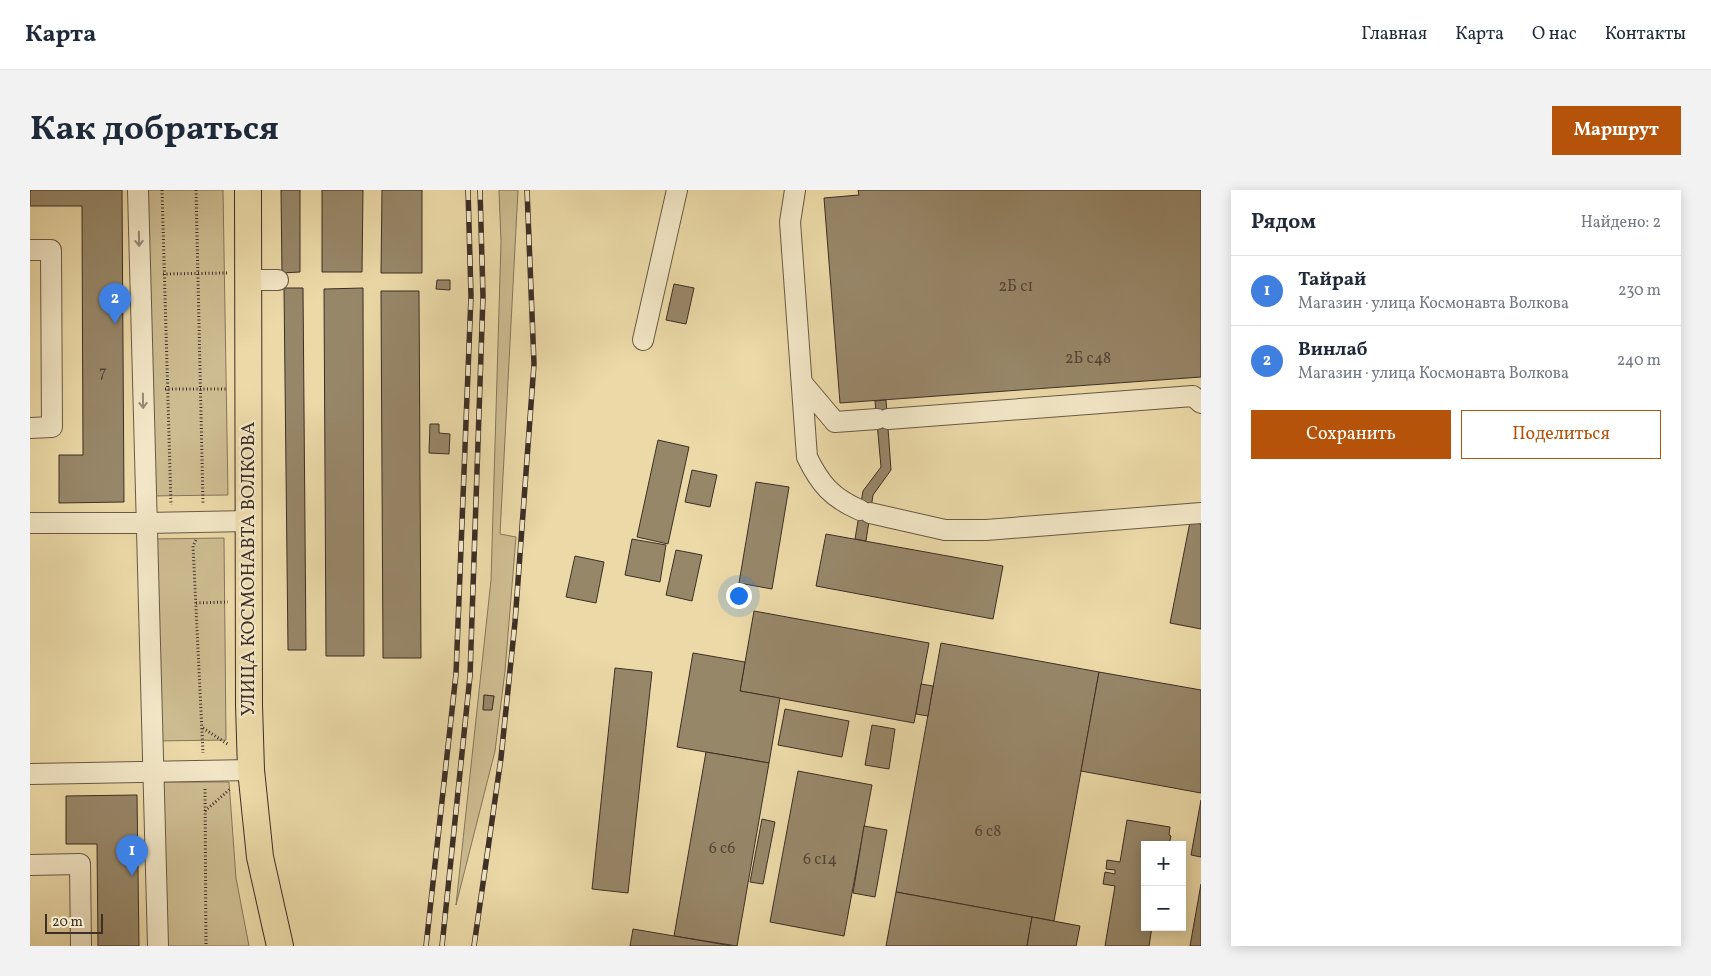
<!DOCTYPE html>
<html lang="ru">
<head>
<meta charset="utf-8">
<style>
  body { margin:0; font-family:Vollkorn,serif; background:#f2f2f3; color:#1f2937 }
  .controls { position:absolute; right:15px; bottom:15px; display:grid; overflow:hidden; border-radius:0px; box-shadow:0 2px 12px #0003 }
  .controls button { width:45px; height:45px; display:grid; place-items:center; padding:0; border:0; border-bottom:1px solid #e0e1e3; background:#fff; color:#1f2937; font:25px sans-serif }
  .scale { position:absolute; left:15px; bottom:12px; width:58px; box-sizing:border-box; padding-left:5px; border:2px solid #3d2f26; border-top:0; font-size:14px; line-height:18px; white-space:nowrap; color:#3d2f26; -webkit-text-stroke:4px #f2e6c6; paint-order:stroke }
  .you { position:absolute; left:708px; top:405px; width:18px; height:18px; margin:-12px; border:4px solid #fff; border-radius:50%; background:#1a73e8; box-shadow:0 0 0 8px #1a73e833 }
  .badge { display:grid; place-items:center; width:32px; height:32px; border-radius:50%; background:#b45309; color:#fff; font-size:16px; font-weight:700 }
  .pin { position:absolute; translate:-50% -41px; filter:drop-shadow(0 1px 2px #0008) }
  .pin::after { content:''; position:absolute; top:26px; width:18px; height:15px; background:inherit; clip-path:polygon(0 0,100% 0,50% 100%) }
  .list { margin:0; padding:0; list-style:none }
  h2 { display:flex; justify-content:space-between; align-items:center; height:65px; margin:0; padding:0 20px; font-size:21px }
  h2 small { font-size:16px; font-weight:400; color:#747a83 }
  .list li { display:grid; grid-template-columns:32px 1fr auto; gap:15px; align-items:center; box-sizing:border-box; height:70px; padding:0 20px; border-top:1px solid #e0e1e3 }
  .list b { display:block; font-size:19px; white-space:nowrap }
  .list p { margin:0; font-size:16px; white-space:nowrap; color:#747a83 }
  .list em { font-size:16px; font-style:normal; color:#747a83 }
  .actions { display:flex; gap:10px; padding:15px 20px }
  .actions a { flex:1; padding:11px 0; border:1px solid #b45309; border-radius:0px; text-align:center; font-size:18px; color:#b45309 }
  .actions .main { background:#b45309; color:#fff }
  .map { position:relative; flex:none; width:1171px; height:756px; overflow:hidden; border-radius:0px }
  header { display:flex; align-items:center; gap:30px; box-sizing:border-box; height:70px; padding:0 25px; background:#fff; border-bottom:1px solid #e0e1e3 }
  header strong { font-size:24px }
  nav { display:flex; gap:28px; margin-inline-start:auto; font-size:18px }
  .intro { display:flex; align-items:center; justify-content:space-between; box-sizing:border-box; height:120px; padding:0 30px }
  h1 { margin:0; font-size:35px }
  .button { padding:12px 22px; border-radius:0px; background:#b45309; color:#fff; font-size:18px; font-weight:700 }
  main { display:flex; gap:30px; padding:0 30px }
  aside { flex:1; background:#fff; border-radius:0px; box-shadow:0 2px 12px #0003 }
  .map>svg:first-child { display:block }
</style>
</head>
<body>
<header>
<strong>Карта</strong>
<nav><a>Главная</a><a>Карта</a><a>О нас</a><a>Контакты</a></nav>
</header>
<div class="intro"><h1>Как добраться</h1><a class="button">Маршрут</a></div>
<main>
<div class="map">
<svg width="1171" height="756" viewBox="0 0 1171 756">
  <rect width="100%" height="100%" fill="#ebd9a7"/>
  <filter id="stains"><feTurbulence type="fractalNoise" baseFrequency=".004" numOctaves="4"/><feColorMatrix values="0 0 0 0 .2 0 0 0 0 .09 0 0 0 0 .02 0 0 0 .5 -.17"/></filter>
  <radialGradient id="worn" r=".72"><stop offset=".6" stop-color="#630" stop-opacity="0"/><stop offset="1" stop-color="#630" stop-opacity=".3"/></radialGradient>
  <g fill="#cdbc91" stroke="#85765c" fill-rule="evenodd">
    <path d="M113 0H193L198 305 118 306Z"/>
    <path d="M469 0H488L470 344 486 347 475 481 465 561 426 715 461 390 471 52ZM454 505 464 506 462 520 453 519Z"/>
    <path d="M194 348 196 550 124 551 122 349Z"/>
    <path d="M128 592H199L206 688 219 756H133Z"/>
  </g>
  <g fill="#978769" stroke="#3d2f26">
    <path d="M0 0H92L94 312 29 313V265H53L52 16H0Z"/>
    <path d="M251 0H270V82L252 83Z"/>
    <path d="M292 0H333L332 82H292Z"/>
    <path d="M352 0H392V83H351Z"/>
    <path d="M828 0H1171V187L810 213 794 8 829 5Z"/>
    <path d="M407 90H420V100L406 99Z"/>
    <path d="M644 94 664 98 656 134 636 130Z"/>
    <path d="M254 98H273L276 460H258Z"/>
    <path d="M333 98 334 466H296L294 99Z"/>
    <path d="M351 101H389L391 468H353Z"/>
    <path d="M856 210 861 280 843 305 836 351 825 349 833 301 851 277 845 211Z"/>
    <path d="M400 234H409V243L420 244 419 264 399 263Z"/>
    <path d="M628 250 659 257 638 354 607 347Z"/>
    <path d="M662 280 687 285 680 317 655 312Z"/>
    <path d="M726 292 759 297 742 399 709 393Z"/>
    <path d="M1160 332 1171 334V439L1140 433Z"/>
    <path d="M796 344 973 376 963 429 786 396Z"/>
    <path d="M602 349 636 355 630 392 595 385Z"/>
    <path d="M646 360 672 365 662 411 636 405Z"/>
    <path d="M545 366 574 372 566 413 536 407Z"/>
    <path d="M724 421 899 453 884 533 710 501Z"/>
    <path d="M911 453 1069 482 1024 731 866 702Z"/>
    <path d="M663 463 715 472 710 501 750 508 739 573 647 557Z"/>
    <path d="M585 478 622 482 598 703 562 699Z"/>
    <path d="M1069 482 1171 500V603L1051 581Z"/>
    <path d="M891 494 903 496 898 526 886 524Z"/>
    <path d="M454 505 464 506 462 520H453Z"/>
    <path d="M755 519 819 531 812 567 748 555Z"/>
    <path d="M842 535 865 539 859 579 835 575Z"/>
    <path d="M676 562 739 573 707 756 644 746Z"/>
    <path d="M768 581 842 595 814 746 740 732Z"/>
    <path d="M107 605 109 756H68L67 654H36V606Z"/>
    <path d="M1171 610V667L1161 665Z"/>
    <path d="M732 629 745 632 733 694 720 692Z"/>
    <path d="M1097 630 1140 637 1139 645 1141 646 1139 655H1115V737H1122L1119 756H1075L1085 696 1073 694 1075 682 1085 684V680L1076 679 1077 670 1090 672Z"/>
    <path d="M834 636 857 640 845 707 823 703Z"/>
    <path d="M1171 694V756H1160Z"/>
    <path d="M866 702 1002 727 997 756H856Z"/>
    <path d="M1002 727 1050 736 1046 756H997Z"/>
    <path d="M603 739 644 746 702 756H600Z"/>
  </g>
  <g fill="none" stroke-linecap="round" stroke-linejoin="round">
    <g stroke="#685a46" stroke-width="22">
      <g id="minor">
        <path d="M108 0 128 756"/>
        <path d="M765 0 760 32 777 267C790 294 802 308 830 320"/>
        <path d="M0 60H21L22 237 0 238"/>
        <path d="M219 90H248"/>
        <path d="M613 150 647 0"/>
        <path d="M773 194 805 232 847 229"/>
        <path d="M858 229 1163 206 1171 213"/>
        <path d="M840 323 915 340H956L1171 323"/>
        <path d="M0 333H116L219 331"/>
        <path d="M0 584 221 580"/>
        <path d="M0 675 50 674 51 756"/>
      </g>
    </g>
    <g stroke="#3d2f26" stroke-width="28">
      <path id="major" d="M218 0 219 515 221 580 230 667 250 756"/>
    </g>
    <g stroke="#3d2f26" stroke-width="3" stroke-dasharray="1 2.5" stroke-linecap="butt">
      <path d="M132 0 141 315"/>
      <path d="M166 0 173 313"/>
      <path d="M133 84 197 83"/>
      <path d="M135 199H196"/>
      <path d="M166 350 163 356 173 563"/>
      <path d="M166 413 198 412"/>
      <path d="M173 538 199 555"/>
      <path d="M175 599 176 756"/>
      <path d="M175 621 200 599"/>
    </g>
    <use href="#minor" stroke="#f2e6c6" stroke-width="20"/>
    <use href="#major" stroke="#ebd9a7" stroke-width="26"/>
    <g stroke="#3d2f26" stroke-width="5.5">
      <g id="rail">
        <path d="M396 756 426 484 441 106 438 0"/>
        <path d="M412 756 440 486 453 106 450 0"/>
        <path d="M444 756 471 568 485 432 504 174 497 0"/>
      </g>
    </g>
    <use href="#rail" stroke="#f2e6c6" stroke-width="4" stroke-dasharray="11" stroke-linecap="butt"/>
  </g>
  <defs><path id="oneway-shaft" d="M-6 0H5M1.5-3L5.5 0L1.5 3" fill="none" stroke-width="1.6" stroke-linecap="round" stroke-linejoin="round" transform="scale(1.25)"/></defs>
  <g stroke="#988a76">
    <use href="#oneway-shaft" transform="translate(109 49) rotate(89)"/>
    <use href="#oneway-shaft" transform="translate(113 211) rotate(89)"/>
  </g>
  <g text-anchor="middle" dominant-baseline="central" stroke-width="4.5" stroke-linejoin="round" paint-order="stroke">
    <g font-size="16" fill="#544537">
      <text x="986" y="97">2Б c1</text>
      <text x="1058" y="169">2Б с48</text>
      <text x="73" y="183">7</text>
      <text x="958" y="642">6 с8</text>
      <text x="692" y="659">6 с6</text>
      <text x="790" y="670">6 с14</text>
    </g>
    <g font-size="19" fill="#3d2f26" stroke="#f2e6c6">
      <text transform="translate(219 379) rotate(-90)">УЛИЦА КОСМОНАВТА ВОЛКОВА</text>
    </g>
  </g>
  <rect width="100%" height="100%" filter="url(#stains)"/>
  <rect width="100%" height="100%" fill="url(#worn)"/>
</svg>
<div class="controls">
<button>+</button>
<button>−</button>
</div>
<div class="scale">20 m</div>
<div class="you"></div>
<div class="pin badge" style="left:102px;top:686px;background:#3f7fe0">1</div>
<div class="pin badge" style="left:85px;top:134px;background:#3f7fe0">2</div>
</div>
<aside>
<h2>Рядом<small>Найдено: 2</small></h2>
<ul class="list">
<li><span class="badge" style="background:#3f7fe0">1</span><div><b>Тайрай</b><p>Магазин · улица Космонавта Волкова</p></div><em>230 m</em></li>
<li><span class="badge" style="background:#3f7fe0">2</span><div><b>Винлаб</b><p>Магазин · улица Космонавта Волкова</p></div><em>240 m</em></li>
</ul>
<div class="actions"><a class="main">Сохранить</a><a>Поделиться</a></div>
</aside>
</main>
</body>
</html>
